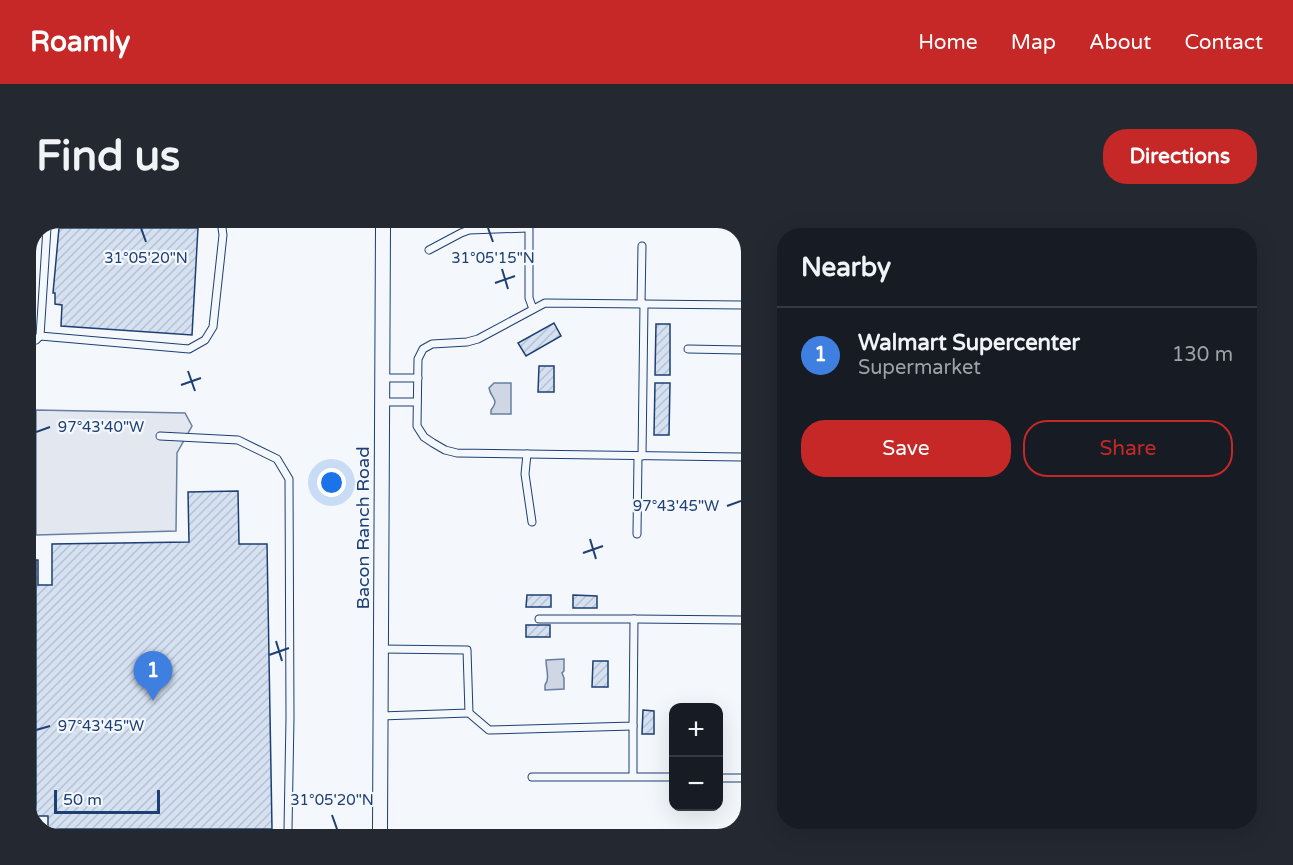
<!DOCTYPE html>
<html lang="en">
<head>
<meta charset="utf-8">
<style>
  body { margin:0; font-family:"Varela Round",sans-serif; background:#242831; color:#f1f3f6 }
  .controls { position:absolute; right:18px; bottom:18px; display:grid; overflow:hidden; border-radius:12px; box-shadow:0 6px 24px #0002 }
  .controls button { width:54px; height:54px; display:grid; place-items:center; padding:0; border:0; border-bottom:2px solid #363941; background:#171b24; color:#f1f3f6; font:30px sans-serif }
  .scale { position:absolute; left:18px; bottom:15px; width:106px; box-sizing:border-box; padding-left:6px; border:3px solid #1d3f73; border-top:0; font-size:16px; line-height:21px; white-space:nowrap; color:#1d3f73; -webkit-text-stroke:4px #f4f7fb; paint-order:stroke }
  .you { position:absolute; left:296px; top:255px; width:21px; height:21px; margin:-15px; border:4px solid #fff; border-radius:50%; background:#1a73e8; box-shadow:0 0 0 9px #1a73e833 }
  .badge { display:grid; place-items:center; width:39px; height:39px; border-radius:50%; background:#c62828; color:#fff; font-size:20px; font-weight:700 }
  .pin { position:absolute; translate:-50% -50px; filter:drop-shadow(0 2px 3px #0008) }
  .pin::after { content:''; position:absolute; top:32px; width:21px; height:18px; background:inherit; clip-path:polygon(0 0,100% 0,50% 100%) }
  .list { margin:0; padding:0; list-style:none }
  h2 { display:flex; justify-content:space-between; align-items:center; height:78px; margin:0; padding:0 24px; font-size:26px }
  h2 small { font-size:20px; font-weight:400; color:#9ea1a6 }
  .list li { display:grid; grid-template-columns:39px 1fr auto; gap:18px; align-items:center; box-sizing:border-box; height:96px; padding:0 24px; border-top:2px solid #363941 }
  .list b { display:block; font-size:22px; white-space:nowrap }
  .list p { margin:0; font-size:20px; white-space:nowrap; color:#9ea1a6 }
  .list em { font-size:20px; font-style:normal; color:#9ea1a6 }
  .actions { display:flex; gap:12px; padding:18px 24px }
  .actions a { flex:1; padding:14px 0; border:2px solid #c62828; border-radius:24px; text-align:center; font-size:21px; color:#c62828 }
  .actions .main { background:#c62828; color:#fff }
  .map { position:relative; flex:none; width:705px; height:601px; overflow:hidden; border-radius:24px }
  header { display:flex; align-items:center; gap:36px; box-sizing:border-box; height:84px; padding:0 30px; background:#c62828; color:#fff }
  header strong { font-size:28px }
  nav { display:flex; gap:33px; margin-inline-start:auto; font-size:21px }
  .intro { display:flex; align-items:center; justify-content:space-between; box-sizing:border-box; height:144px; padding:0 36px }
  h1 { margin:0; font-size:42px }
  .button { padding:15px 27px; border-radius:24px; background:#c62828; color:#fff; font-size:21px; font-weight:700 }
  main { display:flex; gap:36px; padding:0 36px }
  aside { flex:1; background:#171b24; border-radius:24px; box-shadow:0 6px 24px #0002 }
  .map>svg:first-child { display:block }
</style>
</head>
<body>
<header>
<strong>Roamly</strong>
<nav><a>Home</a><a>Map</a><a>About</a><a>Contact</a></nav>
</header>
<div class="intro"><h1>Find us</h1><a class="button">Directions</a></div>
<main>
<div class="map">
<svg width="705" height="601" viewBox="0 0 705 601">
  <defs>
    <pattern id="building-hatch" width="6" height="6" patternUnits="userSpaceOnUse" patternTransform="scale(1.5)"><rect width="6" height="6" fill="#d5e0f0"/><path d="M-1 1l2-2M0 6l6-6M5 7l2-2" fill="none" stroke="#b6c1d1"/></pattern>
  </defs>
  <rect width="100%" height="100%" fill="#f4f7fb"/>
  <path fill="#e3e8f0" stroke="#687fa3" stroke-width="1.5" d="M0 182 149 185 156 198 141 225 140 303 0 307Z"/>
  <g fill="#cfd7e4" stroke="#687fa3" stroke-width="1.5">
    <path d="M458 155H475V186H455V182C464 171 455 171 453 160Z"/>
    <path d="M528 431V443L526 445 528 450V461L509 462V457C514 451 510 441 510 432Z"/>
  </g>
  <g fill="url(#building-hatch)" stroke="#1d3f73" stroke-width="1.5">
    <path d="M23 0H162L156 107 25 98 26 77 19 76V65H17Z"/>
    <path d="M518 95 525 108 490 128 482 115Z"/>
    <path d="M620 96H634V147H619Z"/>
    <path d="M503 138H518V164H502Z"/>
    <path d="M619 155H634L633 207H618Z"/>
    <path d="M202 263 203 316H231L236 601H12V588H0V332H2V357H16V316L153 314 152 264Z"/>
    <path d="M491 367H515V379H490Z"/>
    <path d="M537 367 561 368V380H537Z"/>
    <rect x="490" y="397" width="24" height="12"/>
    <path d="M557 433H572V459H556Z"/>
    <path d="M607 482 618 483V506H606Z"/>
  </g>
  <g fill="none" stroke-linecap="round" stroke-linejoin="round">
    <g stroke="#1d3f73" stroke-width="9">
      <g id="service">
        <path d="M493 0V70L497 81"/>
        <path d="M393 22 425 5 433 2 492 0"/>
        <path d="M605 76 606 18"/>
        <path d="M705 77 509 75 442 111 431 114 396 116 387 121 382 131 381 198 388 209 397 215 409 222 421 225 705 229"/>
        <path d="M4 108 153 121 169 112 177 99 187 7 186 0"/>
        <path d="M0 112 4 108 11 0"/>
        <path d="M652 121 705 122"/>
        <path d="M346 150H382"/>
        <path d="M346 174H381"/>
        <path d="M124 208 202 212 241 231 253 251 254 490 252 601"/>
        <path d="M491 226 489 246 496 294"/>
        <path d="M606 228 608 76"/>
        <path d="M601 306 602 228"/>
        <path d="M598 391 705 392"/>
        <path d="M433 485 453 502 597 498 598 391H503"/>
        <path d="M344 488 433 485 431 422 345 421"/>
        <path d="M597 548V498"/>
        <path d="M496 549H638"/>
        <path d="M682 550H705"/>
      </g>
    </g>
    <g stroke="#1d3f73" stroke-width="16">
      <path id="minor" d="M344 601 347 0"/>
    </g>
    <use href="#service" stroke="#f4f7fb" stroke-width="7"/>
    <use href="#minor" stroke="#f4f7fb" stroke-width="14"/>
  </g>
  <path fill="none" stroke="#1d3f73" stroke-width="2" d="M105 0 110 14M452 0 457 14M466 41 472 61M459 55 479 48M152 143 159 163M145 157 165 150M0 204 14 199M691 278 705 273M554 311 560 331M547 325 567 318M240 413 246 433M233 427 253 420M0 502 14 498M296 587 301 601"/>
  <g text-anchor="middle" dominant-baseline="central" stroke-width="4.5" stroke-linejoin="round" paint-order="stroke">
    <g font-size="18" fill="#1d3f73" stroke="#f4f7fb">
      <text transform="translate(327 300) rotate(-90)">Bacon Ranch Road</text>
    </g>
  </g>
  <g font-size="15" text-anchor="middle" fill="#1d3f73" stroke="#f4f7fb" stroke-width="4.5" stroke-linejoin="round" paint-order="stroke">
    <text x="110" y="35">31°05'20"N</text>
    <text x="457" y="35">31°05'15"N</text>
    <text x="65" y="204">97°43'40"W</text>
    <text x="640" y="283">97°43'45"W</text>
    <text x="65" y="503">97°43'45"W</text>
    <text x="296" y="577">31°05'20"N</text>
  </g>
</svg>
<div class="controls">
<button>+</button>
<button>−</button>
</div>
<div class="scale">50 m</div>
<div class="you"></div>
<div class="pin badge" style="left:117px;top:473px;background:#3f7fe0">1</div>
</div>
<aside>
<h2>Nearby<small></small></h2>
<ul class="list">
<li><span class="badge" style="background:#3f7fe0">1</span><div><b>Walmart Supercenter</b><p>Supermarket</p></div><em>130 m</em></li>
</ul>
<div class="actions"><a class="main">Save</a><a>Share</a></div>
</aside>
</main>
</body>
</html>
